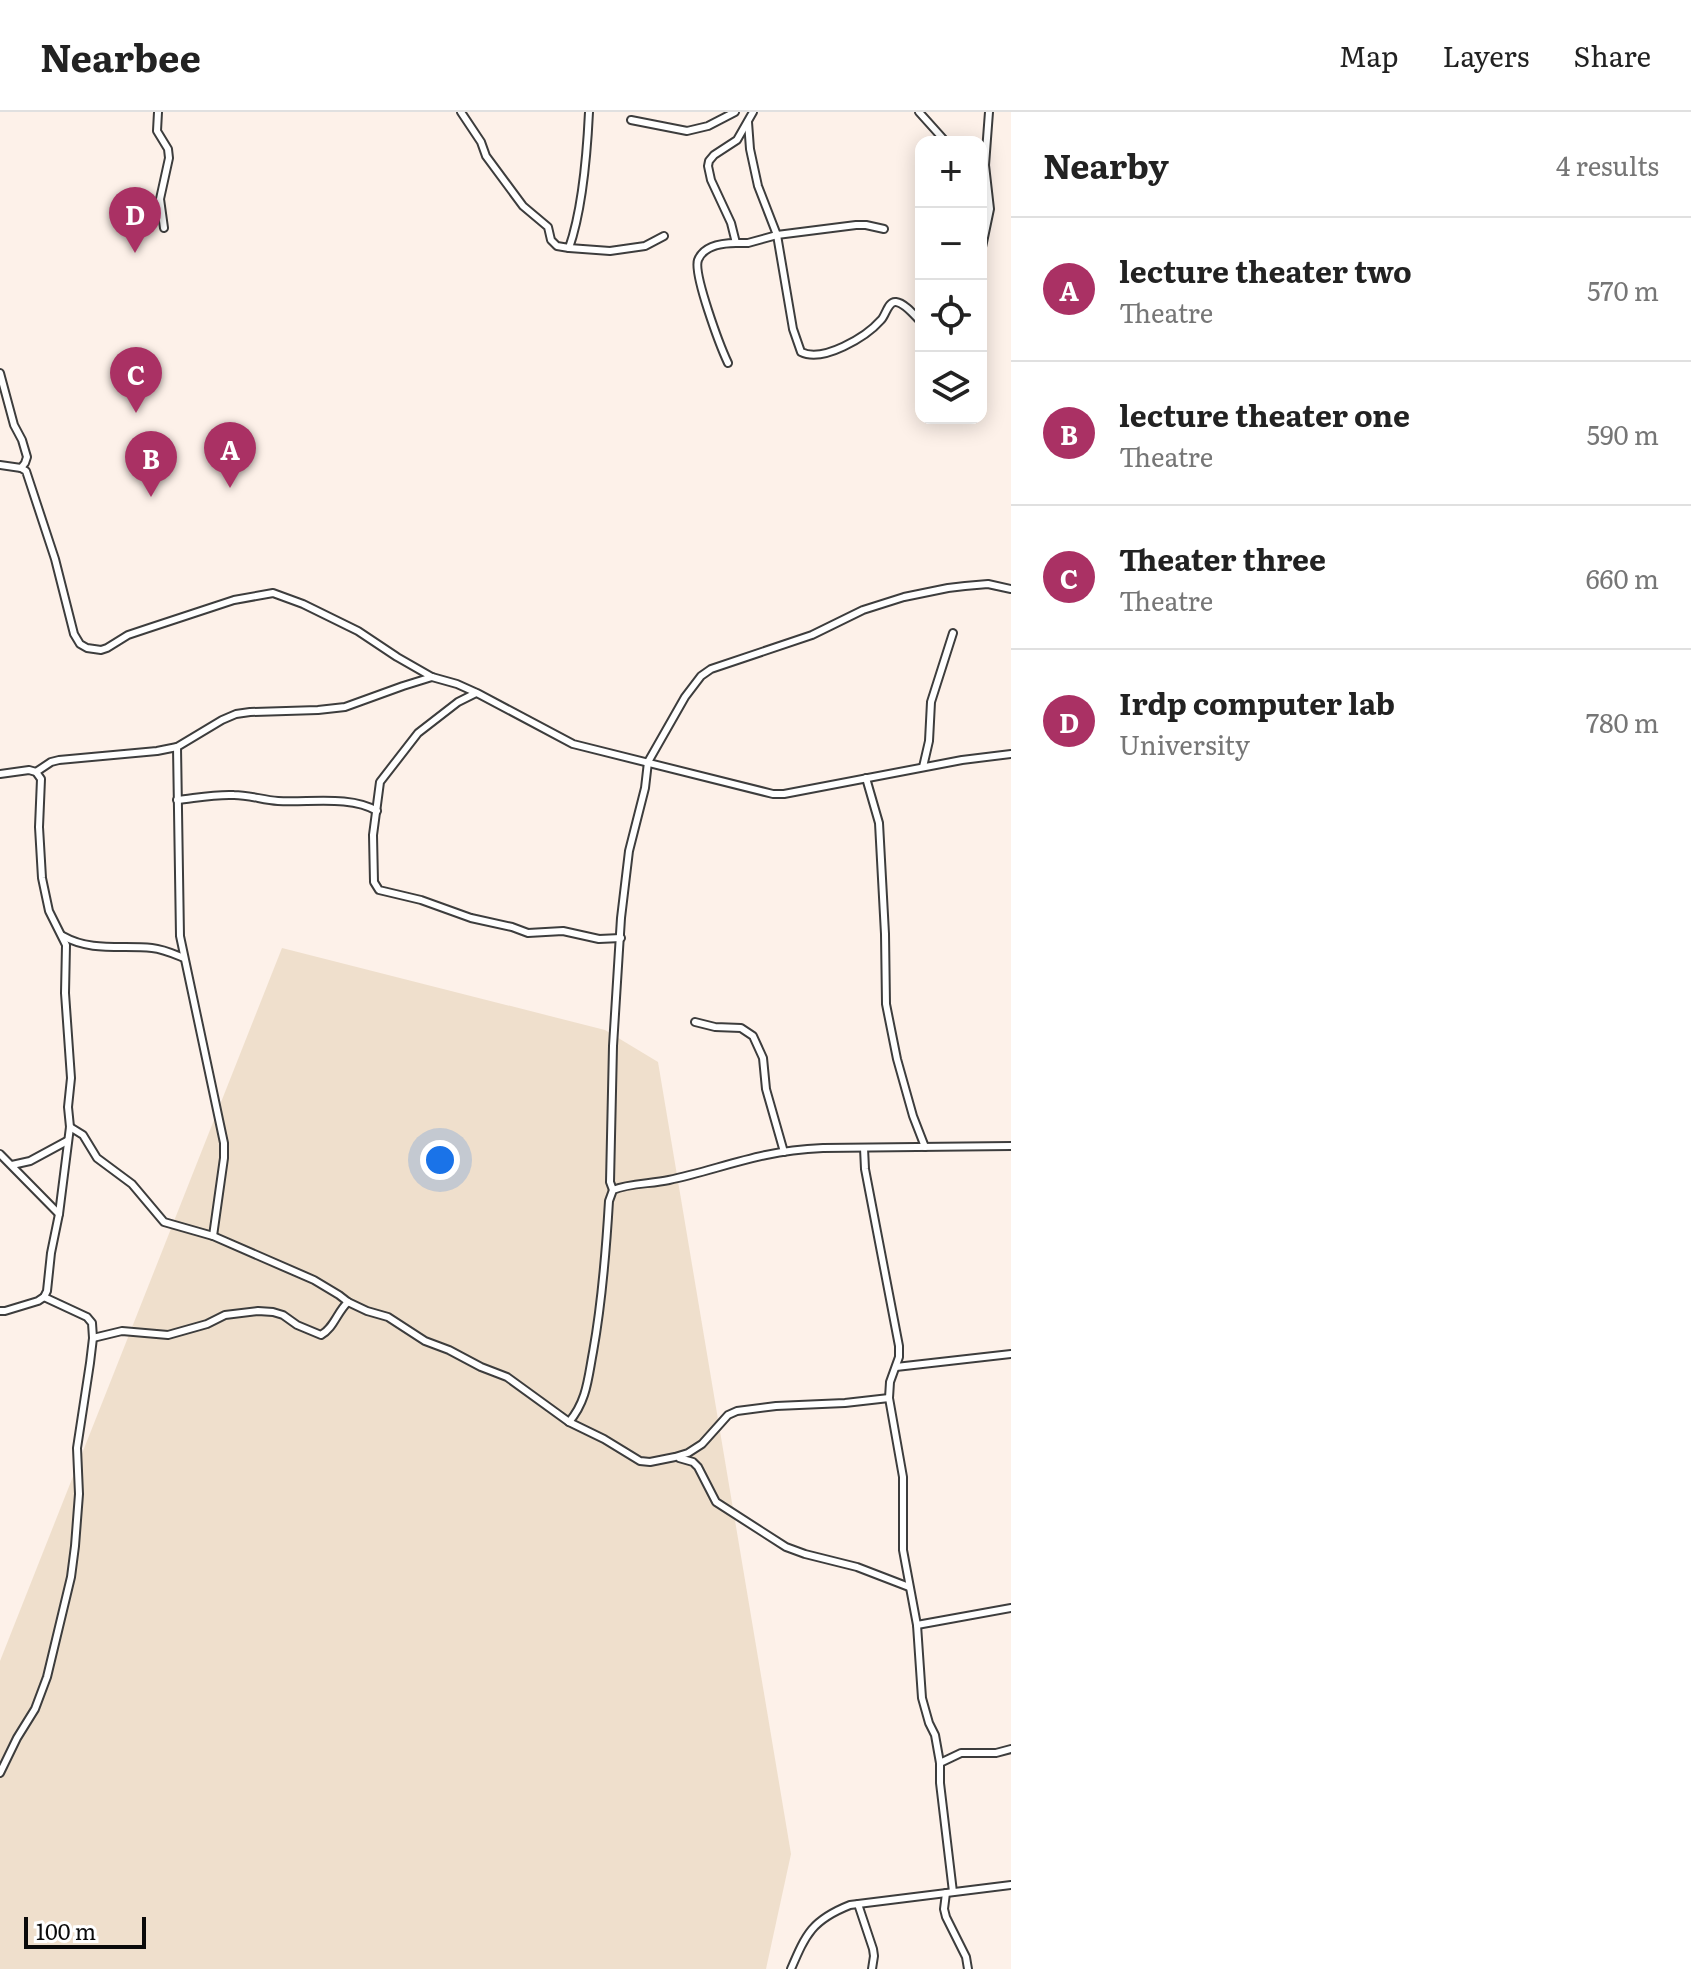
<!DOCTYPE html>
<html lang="en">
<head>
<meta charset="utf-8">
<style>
  body { margin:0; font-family:Literata,serif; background:#f6f6f6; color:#222 }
  .controls { position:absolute; right:24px; top:24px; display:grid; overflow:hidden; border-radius:16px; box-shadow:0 4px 20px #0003 }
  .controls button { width:72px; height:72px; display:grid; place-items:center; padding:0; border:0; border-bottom:2px solid #e0e0e0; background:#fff; color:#222; font:40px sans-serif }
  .scale { position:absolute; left:24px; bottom:20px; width:122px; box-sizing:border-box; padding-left:8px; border:4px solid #0a0a0a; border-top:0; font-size:22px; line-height:28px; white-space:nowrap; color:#0a0a0a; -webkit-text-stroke:6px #fff; paint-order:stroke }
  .you { position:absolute; left:440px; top:1048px; width:28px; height:28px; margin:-20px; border:6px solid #fff; border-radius:50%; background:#1a73e8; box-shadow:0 0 0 12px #1a73e833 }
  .badge { display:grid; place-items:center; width:52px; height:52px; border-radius:50%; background:#aa3164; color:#fff; font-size:26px; font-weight:700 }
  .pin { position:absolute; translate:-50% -66px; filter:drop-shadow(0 2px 4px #0008) }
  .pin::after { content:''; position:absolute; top:42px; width:28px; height:24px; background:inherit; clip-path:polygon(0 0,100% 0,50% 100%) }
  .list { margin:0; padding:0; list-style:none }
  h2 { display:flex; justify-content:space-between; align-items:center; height:104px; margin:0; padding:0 32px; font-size:34px }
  h2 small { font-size:26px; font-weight:400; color:#767676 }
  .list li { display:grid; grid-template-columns:52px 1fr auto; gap:24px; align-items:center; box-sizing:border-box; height:144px; padding:0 32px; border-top:2px solid #e0e0e0 }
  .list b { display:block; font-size:30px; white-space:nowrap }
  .list p { margin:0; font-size:26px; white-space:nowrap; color:#767676 }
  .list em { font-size:26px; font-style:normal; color:#767676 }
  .icon { flex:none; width:44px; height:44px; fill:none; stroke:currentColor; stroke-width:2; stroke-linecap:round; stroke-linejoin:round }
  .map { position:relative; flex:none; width:1011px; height:1857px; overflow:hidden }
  header { display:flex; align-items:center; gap:48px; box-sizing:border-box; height:112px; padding:0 40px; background:#fff; border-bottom:2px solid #e0e0e0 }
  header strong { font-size:38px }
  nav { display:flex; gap:44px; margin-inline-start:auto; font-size:28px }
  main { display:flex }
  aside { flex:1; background:#fff }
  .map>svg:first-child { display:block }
</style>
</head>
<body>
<header>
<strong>Nearbee</strong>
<nav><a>Map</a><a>Layers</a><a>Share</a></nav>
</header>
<main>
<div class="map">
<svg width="1011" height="1857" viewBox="0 0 1011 1857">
  <rect width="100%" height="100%" fill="#fdf1e9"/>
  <path fill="#efdfcc" d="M282 836 605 918 658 950 791 1742 766 1857H0V1549Z"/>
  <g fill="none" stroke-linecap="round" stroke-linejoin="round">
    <g stroke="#3d3d3d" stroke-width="10">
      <g id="street">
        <path d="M158 0 157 19 168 37 169 46 160 87 164 116"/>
        <path d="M461 0 481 30 486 44 523 94 548 115 551 128 557 134 569 136C583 96 587 42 589 0"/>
        <path d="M753 0 737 28 714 43 709 49 708 54 711 68 731 111 736 131H748L777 123 856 113H866L884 117"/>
        <path d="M919 0 946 30"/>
        <path d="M631 8 687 19 708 14 735 0"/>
        <path d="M748 10 750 37 758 74 777 123 793 217 801 240C823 251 866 225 881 208 886 203 888 189 896 190 905 191 915 204 921 210"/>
        <path d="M569 136 610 139 645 134 664 124"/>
        <path d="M981 140 990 97 985 53 989 0"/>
        <path d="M728 251C720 234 693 162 698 148 704 133 723 131 736 131"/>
        <path d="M0 261 14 313 22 328 27 345 25 351 21 356"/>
        <path d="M0 353 21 356 26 359 55 447 74 522 80 532 87 536 101 538 107 536 128 523 149 516 234 488 273 481 303 492 358 519 397 545 432 565 457 572 477 581 573 632 773 682H784L962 648 1011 642"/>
        <path d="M476 581 458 590 418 621 380 670 373 723 374 770 379 778 421 788 471 806 512 815 528 821 563 819 599 827 621 826"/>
        <path d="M177 635 180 824 224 1031V1046L213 1124"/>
        <path d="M923 655 929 629 931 590 953 521"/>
        <path d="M36 660 51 650 59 648 157 639 177 635 222 608 236 602 250 600 318 598 345 595 403 574 432 565"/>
        <path d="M0 662 29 658 36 660 41 667 39 715 42 766 49 799 66 833 65 881 71 966 68 995 70 1015 59 1102 51 1141 47 1179 44 1185 38 1189 5 1199H0"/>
        <path d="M866 666 879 711 885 822 886 892 897 947 913 1004 925 1035"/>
        <path d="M177 688C196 686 215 682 234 683 249 683 263 688 278 689 308 691 350 683 377 699"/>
        <path d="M63 824C91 840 122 833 152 836 163 837 174 842 184 846"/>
        <path d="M695 910 715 915 741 916 753 924 763 946 766 977 784 1040"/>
        <path d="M70 1015 83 1023 97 1046 132 1072 164 1110 213 1124 314 1168 339 1183 348 1190 367 1199 388 1205 425 1229 449 1238 481 1255 507 1265 569 1310 604 1327 640 1349 650 1350 675 1345 688 1341 702 1332 728 1303 737 1299 776 1294 845 1291 889 1286"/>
        <path d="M864 1036 865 1057 899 1234V1245L890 1270 889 1286 903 1365V1438L917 1513 922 1586 929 1611 935 1623 940 1651V1671L953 1780"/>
        <path d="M0 1042 59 1102"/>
        <path d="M12 1053 30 1049 67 1029"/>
        <path d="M613 1078 610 1070 613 934 621 806 629 739 645 676 648 650 685 585 701 564 711 557 812 523 863 498 904 485 948 476 965 474 988 472 1011 477"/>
        <path d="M93 1226 122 1219 168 1223 207 1212 225 1203 258 1199 273 1200 283 1203 297 1213 321 1223C334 1216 337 1200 348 1190"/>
        <path d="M896 1255 1011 1242"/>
        <path d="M569 1310C587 1289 588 1266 593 1240 602 1190 606 1140 609 1089L613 1078C629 1071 651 1072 669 1068 702 1061 733 1050 766 1043 785 1039 804 1037 823 1036L1011 1034"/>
        <path d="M679 1346 693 1350 698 1355 716 1390 786 1435 805 1442 857 1455 909 1475"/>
        <path d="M917 1513 1011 1496"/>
        <path d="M940 1651 961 1641H996L1011 1637"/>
        <path d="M0 1661 17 1626 35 1597 47 1565 71 1465 75 1434 79 1382 77 1336 90 1251 93 1226 92 1211 87 1205 44 1185"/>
        <path d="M946 1781 944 1797 946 1805 966 1845 968 1857"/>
        <path d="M858 1792 873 1837 874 1844 872 1857"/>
        <path d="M791 1857C806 1822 812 1808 850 1793L1011 1773"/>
      </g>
    </g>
    <use href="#street" stroke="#fff" stroke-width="6"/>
  </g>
</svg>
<div class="controls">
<button>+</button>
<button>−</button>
<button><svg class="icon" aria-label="locate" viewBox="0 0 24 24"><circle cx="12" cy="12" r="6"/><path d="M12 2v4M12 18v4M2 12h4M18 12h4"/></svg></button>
<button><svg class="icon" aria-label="layers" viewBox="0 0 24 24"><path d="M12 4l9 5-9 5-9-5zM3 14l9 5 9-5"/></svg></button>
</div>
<div class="scale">100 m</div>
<div class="you"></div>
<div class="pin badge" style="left:230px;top:376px">A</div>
<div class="pin badge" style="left:151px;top:385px">B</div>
<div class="pin badge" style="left:136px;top:301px">C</div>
<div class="pin badge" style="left:135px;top:141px">D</div>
</div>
<aside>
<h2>Nearby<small>4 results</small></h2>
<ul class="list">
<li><span class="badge">A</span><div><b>lecture theater two</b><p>Theatre</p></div><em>570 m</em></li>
<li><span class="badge">B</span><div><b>lecture theater one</b><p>Theatre</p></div><em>590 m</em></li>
<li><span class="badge">C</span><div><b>Theater three</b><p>Theatre</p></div><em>660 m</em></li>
<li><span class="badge">D</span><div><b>Irdp computer lab</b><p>University</p></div><em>780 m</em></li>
</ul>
</aside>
</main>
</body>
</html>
